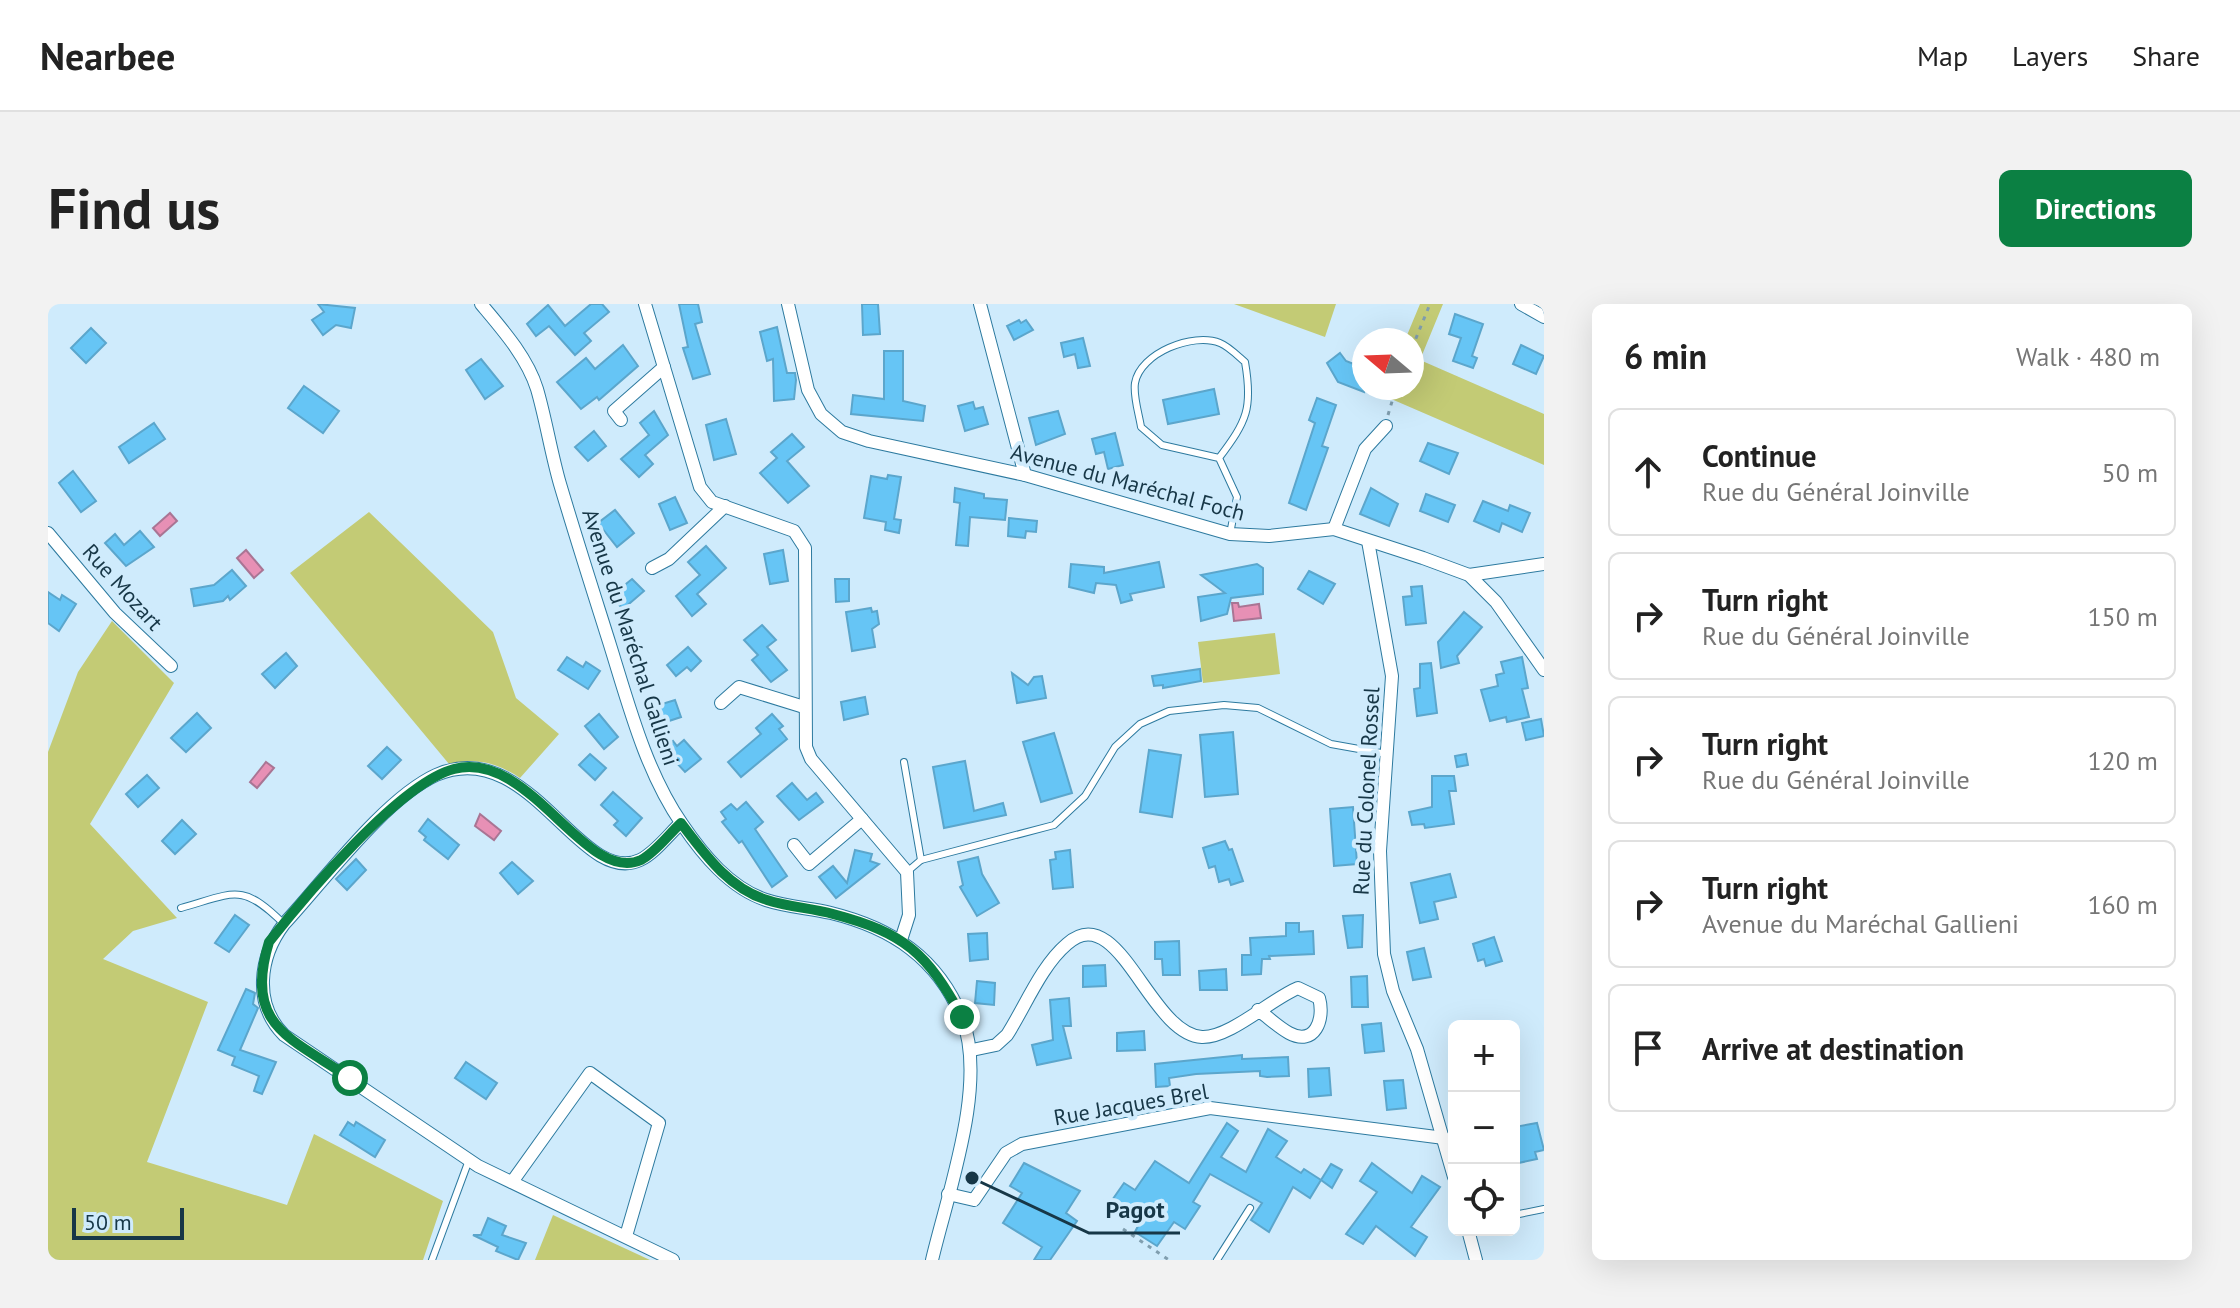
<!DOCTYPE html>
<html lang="en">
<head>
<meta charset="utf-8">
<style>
  body { margin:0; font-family:"PT Sans",sans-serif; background:#f2f2f2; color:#222 }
  .controls { position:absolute; right:24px; bottom:24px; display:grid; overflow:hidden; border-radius:12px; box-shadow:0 8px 32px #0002 }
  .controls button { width:72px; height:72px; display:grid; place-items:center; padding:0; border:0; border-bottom:2px solid #e0e0e0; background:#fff; color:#222; font:40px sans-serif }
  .compass { position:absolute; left:1304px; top:24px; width:72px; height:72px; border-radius:50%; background:#fff; box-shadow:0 8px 32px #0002; rotate:289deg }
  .scale { position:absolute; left:24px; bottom:20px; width:112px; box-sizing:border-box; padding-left:8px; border:4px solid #173747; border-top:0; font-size:22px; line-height:28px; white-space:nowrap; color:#173747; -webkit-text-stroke:6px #cfebfc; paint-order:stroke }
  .stop { position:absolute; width:24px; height:24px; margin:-18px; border:6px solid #0b8043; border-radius:50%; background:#fff }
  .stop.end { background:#0b8043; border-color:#fff; box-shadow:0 2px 8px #0008 }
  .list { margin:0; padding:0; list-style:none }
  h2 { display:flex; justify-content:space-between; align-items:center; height:104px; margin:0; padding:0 32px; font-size:34px }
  h2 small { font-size:26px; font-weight:400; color:#767676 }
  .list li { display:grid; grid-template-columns:52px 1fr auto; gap:24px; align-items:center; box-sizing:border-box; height:128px; margin:0 16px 16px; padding:0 16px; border:2px solid #e0e0e0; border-radius:12px }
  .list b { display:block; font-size:30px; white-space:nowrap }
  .list p { margin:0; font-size:26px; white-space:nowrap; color:#767676 }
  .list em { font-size:26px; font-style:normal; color:#767676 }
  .icon { flex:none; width:44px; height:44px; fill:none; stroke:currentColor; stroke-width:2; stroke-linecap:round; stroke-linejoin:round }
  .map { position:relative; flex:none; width:1496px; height:956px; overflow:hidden; border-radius:12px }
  header { display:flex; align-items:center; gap:48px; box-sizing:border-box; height:112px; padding:0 40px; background:#fff; border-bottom:2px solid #e0e0e0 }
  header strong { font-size:38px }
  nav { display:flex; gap:44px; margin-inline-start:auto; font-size:28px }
  .intro { display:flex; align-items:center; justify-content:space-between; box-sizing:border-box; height:192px; padding:0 48px }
  h1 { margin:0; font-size:56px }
  .button { padding:20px 36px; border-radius:12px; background:#0b8043; color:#fff; font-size:28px; font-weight:700 }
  main { display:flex; gap:48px; padding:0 48px }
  aside { flex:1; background:#fff; border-radius:12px; box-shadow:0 8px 32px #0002 }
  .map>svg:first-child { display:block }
</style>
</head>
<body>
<header>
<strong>Nearbee</strong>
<nav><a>Map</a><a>Layers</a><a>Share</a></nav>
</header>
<div class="intro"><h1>Find us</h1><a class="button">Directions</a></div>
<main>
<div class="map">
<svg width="1496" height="956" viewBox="0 0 1496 956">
  <rect width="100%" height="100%" fill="#cfebfc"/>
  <g fill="#c3cb75">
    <path d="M1186 0H1288L1277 33Z"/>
    <path d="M1372 0H1395L1372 56 1496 110V161L1334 91 1336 84H1364V36H1357Z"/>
    <path d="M321 208 445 328 468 394 511 430 472 474C448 458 429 454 401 460L242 269Z"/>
    <path d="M64 317 126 379 42 520 129 614 85 627 55 655 160 698 99 858 239 901 266 830 395 897 375 956H0V448L30 368Z"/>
    <path d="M1227 329 1232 370 1155 379 1150 338Z"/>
    <path d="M505 911 602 956H487Z"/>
  </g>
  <g fill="#e790b5" stroke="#a97594" stroke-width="2">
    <path d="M122 209 129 217 112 232 105 224Z"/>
    <path d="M198 246 215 266 206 274 189 254Z"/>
    <path d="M1184 299H1190L1191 303 1211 300 1213 314 1186 317Z"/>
    <path d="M218 458 226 464 209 484 202 478Z"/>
    <path d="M432 510 453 527 446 536 427 522Z"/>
  </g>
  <g fill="#66c5f5" stroke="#5ba6cc" stroke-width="2">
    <path d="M270 0 307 4 303 24 288 21 275 31 264 16 276 8Z"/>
    <path d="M543 0H554L561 8 536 29 543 37 527 51 501 22 488 32 479 20 500 1 517 22Z"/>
    <path d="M631 0H650L654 18 647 20 662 70 645 75 635 44 640 43Z"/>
    <path d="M814 0H830L832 30 815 31Z"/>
    <path d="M1407 10 1435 20 1424 52 1429 54 1425 64 1405 57 1413 34 1401 30Z"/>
    <path d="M971 16 973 19 978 16 985 26 966 36 959 22Z"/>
    <path d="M729 23 739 69H747L748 76 746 95 726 97 725 55 719 57 712 28Z"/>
    <path d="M43 24 58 39 38 59 23 44Z"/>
    <path d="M1035 34 1042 62 1030 64 1027 50 1016 53 1013 39Z"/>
    <path d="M575 41 590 62 551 96 549 93 533 105 509 78 538 54 547 65Z"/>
    <path d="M1473 41 1496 52 1488 70 1465 60Z"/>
    <path d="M836 47H855V97L877 102 875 117 803 110 805 91 836 95Z"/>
    <path d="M1292 49 1298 57 1313 63 1316 88 1290 78 1279 59Z"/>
    <path d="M433 55 455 82 437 95 418 66Z"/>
    <path d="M256 82 291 107 275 129 240 104Z"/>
    <path d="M1166 85 1171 110 1120 120 1115 96Z"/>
    <path d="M1269 94 1288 101 1274 142 1280 144 1258 206 1241 199 1267 119 1261 116Z"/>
    <path d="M925 98 927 105 935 103 940 120 917 127 910 102Z"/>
    <path d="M606 107 620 131 597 151 605 160 591 173 573 155 601 131 592 119Z"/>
    <path d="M1010 107 1017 130 988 141 981 114Z"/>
    <path d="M678 115 688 150 666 156 658 121Z"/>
    <path d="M106 119 117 135 81 159 71 143Z"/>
    <path d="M546 127 558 142 540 157 527 143Z"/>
    <path d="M1067 129 1075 161 1060 165 1056 148 1048 150 1044 135Z"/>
    <path d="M744 130 756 143 739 157 761 182 740 199 712 169 729 154 723 148Z"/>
    <path d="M1380 139 1410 149 1401 170 1372 157Z"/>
    <path d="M25 167 48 197 33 208 11 179Z"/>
    <path d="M840 171 853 173 846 215 853 216 851 229 837 226 838 218 816 214 823 172 839 175Z"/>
    <path d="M907 184 936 190V194L959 196 957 216 922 213 920 242 908 241 912 199 906 198Z"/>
    <path d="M1323 184 1350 200 1341 222 1312 210Z"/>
    <path d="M1378 190 1407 201 1400 218 1372 207Z"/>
    <path d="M627 193 639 219 622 226 611 200Z"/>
    <path d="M1435 197 1460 207 1462 201 1482 209 1474 228 1454 219 1451 228 1426 217Z"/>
    <path d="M567 206 586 229 569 243 550 219Z"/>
    <path d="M961 214 989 217 988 228 978 227 977 234 960 232Z"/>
    <path d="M92 227 106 243 78 262 57 239 67 230 76 241Z"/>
    <path d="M658 242 678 264 649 290 658 300 644 312 628 292 652 271 640 258Z"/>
    <path d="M735 246 740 277 722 280 716 250Z"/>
    <path d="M1111 258 1116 283 1082 290 1084 296 1073 299 1068 281 1048 279 1046 289 1021 283 1023 260 1056 263V269Z"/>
    <path d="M1209 260 1215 264V290L1183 294 1179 310 1153 317 1150 293 1177 289 1153 271Z"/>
    <path d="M184 266 198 282 182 296 180 292 175 297 146 302 143 285 166 281Z"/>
    <path d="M1261 267 1287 280 1275 300 1250 285Z"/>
    <path d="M584 275 596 287 575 305 563 292Z"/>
    <path d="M787 275H801V297L788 298Z"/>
    <path d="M1374 282 1378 319 1358 321 1355 293 1364 292 1363 283Z"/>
    <path d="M0 288 12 296 14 291 28 300 11 327 0 319Z"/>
    <path d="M823 304 824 308 829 307 831 320 824 325 827 343 804 347 798 308Z"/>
    <path d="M1416 308 1434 323 1409 352 1411 359 1393 364 1390 338Z"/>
    <path d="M714 321 728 336 719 343 739 366 723 378 704 356 710 351 696 336Z"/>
    <path d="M640 343 653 357 643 367 639 363 628 372 619 361Z"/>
    <path d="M238 349 249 362 227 384 214 370Z"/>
    <path d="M519 353 535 363 538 358 552 367 540 385 510 366Z"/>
    <path d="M1474 353 1480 384 1474 385 1481 413 1459 418 1458 413 1442 417 1433 386 1450 382 1448 371 1456 369 1453 358Z"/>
    <path d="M1383 359 1389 409 1369 412 1366 385 1372 384V360Z"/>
    <path d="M1152 365 1153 377 1115 384V381L1106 382 1104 372Z"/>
    <path d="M964 369 980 381 986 373 994 372 998 394 969 399Z"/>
    <path d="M817 393 820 410 796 416 793 398Z"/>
    <path d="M627 396 633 413 612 420 604 403Z"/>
    <path d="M149 409 163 424 138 448 123 434Z"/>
    <path d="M551 410 570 433 556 445 537 422Z"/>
    <path d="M724 410 735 422 731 425 739 435 693 473 680 458 713 430 708 424Z"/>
    <path d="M1493 415 1496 432 1478 436 1474 419Z"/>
    <path d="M1185 428 1190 490 1157 493 1152 431Z"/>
    <path d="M1006 429 1024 489 993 498 975 438Z"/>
    <path d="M636 436 653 455 637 468 616 445 625 437 629 442Z"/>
    <path d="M339 443 353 456 334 475 320 462Z"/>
    <path d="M1101 446 1133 451 1124 513 1092 508Z"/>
    <path d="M542 450 558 464 547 476 531 461Z"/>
    <path d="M1418 450 1420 461 1409 463 1407 452Z"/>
    <path d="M917 457 926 507 955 499 958 511 896 524 885 463Z"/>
    <path d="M99 471 111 484 90 503 78 490Z"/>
    <path d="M1384 472H1406L1408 487H1401L1406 520 1377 524 1376 520 1364 521 1361 508 1384 503Z"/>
    <path d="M744 479 759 496 768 489 775 498 751 516 729 492Z"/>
    <path d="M565 488 594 514 578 532 566 521 570 517 553 501Z"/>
    <path d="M698 498 715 518 707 525 739 572 724 583 694 537 691 539 674 518 678 515 673 508 683 500 689 506Z"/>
    <path d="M1305 503 1309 560 1286 562 1282 505Z"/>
    <path d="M380 515 411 541 400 555 376 536 378 533 371 527Z"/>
    <path d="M134 516 148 530 127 550 114 537Z"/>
    <path d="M1177 537 1181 546 1184 545 1195 577 1183 581 1181 575 1171 578 1167 562 1161 564 1155 544Z"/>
    <path d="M807 546 824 550 822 557 831 560 788 594 771 573 785 562 799 579Z"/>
    <path d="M1022 546 1025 583 1005 585 1002 556 1008 555 1007 548Z"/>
    <path d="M930 553 934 570 951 599 929 612 912 583 915 581 910 558Z"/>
    <path d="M308 555 318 566 299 586 288 575Z"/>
    <path d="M464 558 485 577 470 590 452 569Z"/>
    <path d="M1402 570 1408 593 1386 598 1390 615 1372 619 1363 579Z"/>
    <path d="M187 611 201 621 181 648 167 639Z"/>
    <path d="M1315 611 1314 643 1300 644 1295 612Z"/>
    <path d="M1238 619H1251V628L1265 627 1266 650 1221 652 1222 655H1214L1213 670 1194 671V651H1203L1202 634 1238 632Z"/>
    <path d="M939 629 940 655 922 657 920 630Z"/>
    <path d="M1446 633 1454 657 1438 662 1436 655 1430 657 1425 640Z"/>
    <path d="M1131 637 1132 671H1115L1114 655H1107V638Z"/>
    <path d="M1376 644 1383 673 1365 676 1359 648Z"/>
    <path d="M1057 661 1058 682 1035 683V662Z"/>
    <path d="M1178 665 1179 686H1152L1151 667Z"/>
    <path d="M1319 672 1320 703H1304L1303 673Z"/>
    <path d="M929 677 947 679 946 701 927 699Z"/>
    <path d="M198 685 207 689 205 700 210 704 192 746 228 758 214 790 206 787 211 772 184 761 187 753 170 746Z"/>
    <path d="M1021 694 1023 722H1015L1023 754 989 761 984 741 1005 736 1002 696Z"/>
    <path d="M1333 719 1336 747 1317 749 1314 721Z"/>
    <path d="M1096 727 1097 746 1069 747V729Z"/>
    <path d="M1194 751V755L1240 753 1241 772 1219 773 1212 772V767L1148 770 1121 774 1122 782 1108 783 1107 760Z"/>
    <path d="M418 758 449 779 438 795 407 774Z"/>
    <path d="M1281 764 1283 791 1261 793 1260 765Z"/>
    <path d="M1355 776 1358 804 1339 806 1336 777Z"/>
    <path d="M300 818 306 822 308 818 337 836 327 853 292 831Z"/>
    <path d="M1179 819 1190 827 1173 853 1198 868 1220 825 1239 837 1228 853 1253 869 1256 865 1273 876 1262 894 1245 883 1221 928 1203 916 1214 899 1162 870 1145 898 1152 902 1137 925 1126 918 1109 942 1087 928 1090 922 1060 902 1076 879 1087 886 1107 857 1141 879Z"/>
    <path d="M1489 819 1496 846 1487 848 1489 855 1466 860V823Z"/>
    <path d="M976 859 1032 887 1018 909 1029 917 1002 956H986L994 943 955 919 974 889 962 882Z"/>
    <path d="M1324 859 1364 889 1374 872 1392 883 1363 923 1379 933 1367 952 1328 922 1315 940 1298 930 1329 888 1312 877Z"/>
    <path d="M1283 860 1294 866 1284 884 1273 876Z"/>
    <path d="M440 914 458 922 454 931 478 939 470 956 448 947 450 943 425 931H433Z"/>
  </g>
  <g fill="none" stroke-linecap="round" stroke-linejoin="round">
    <g stroke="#2d7a9f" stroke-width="8">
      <g id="service">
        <path d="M1171 154C1199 117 1205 104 1197 58 1190 52 1180 42 1172 39 1145 28 1092 49 1087 79 1085 92 1091 110 1093 123L1114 141 1171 154 1189 193 1182 230"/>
        <path d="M856 458 873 556"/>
        <path d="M860 567 873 556 1006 521 1037 492 1067 443 1092 420 1121 407 1176 401 1210 404 1283 440 1339 450"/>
        <path d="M133 604C186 589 194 578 236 620"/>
        <path d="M1466 911 1496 905"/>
        <path d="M384 956 421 856"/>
        <path d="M1169 956 1202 904"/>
      </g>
    </g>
    <g stroke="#2d7a9f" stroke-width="14">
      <g id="minor">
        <path d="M433 0C454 25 479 53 489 85 498 116 503 149 512 180 528 234 545 287 562 341 581 402 598 468 634 520 655 551 682 584 718 596 739 603 762 604 783 609 844 624 890 654 914 714 940 779 900 888 884 956"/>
        <path d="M597 0 652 183 664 198 746 227 757 244 758 443 763 455 859 568 861 611 853 636"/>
        <path d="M740 0 760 86 773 110 794 128 821 137 977 171 1182 230 1221 232 1286 225 1375 254 1421 271 1448 298 1496 366"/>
        <path d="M932 0 977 171"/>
        <path d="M1473 0 1496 13"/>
        <path d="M573 116 566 107 616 63"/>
        <path d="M1286 225 1317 145 1338 122"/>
        <path d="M0 229 67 309 123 362"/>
        <path d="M1320 237 1344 372 1332 547 1336 650 1345 687 1369 745 1406 873"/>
        <path d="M604 264 621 255 677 202"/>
        <path d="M1421 271 1496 260"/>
        <path d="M673 399 691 383 756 403"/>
        <path d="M746 541 761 560 814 515"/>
        <path d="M924 746 948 741 959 731C977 703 993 662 1019 640 1071 594 1101 730 1154 733 1182 734 1223 695 1250 684L1271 694C1277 715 1267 743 1241 729 1230 723 1220 713 1210 706"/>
        <path d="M464 878 542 769 611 819 578 932"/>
        <path d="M900 890 926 896 958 849 974 840 1162 804 1396 834"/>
        <path d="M1420 926 1428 956"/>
        <path d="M625 956 430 862 236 731C205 700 211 653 236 620 276 577 336 495 388 471 481 430 532 584 592 556 607 549 621 530 633 519"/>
      </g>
    </g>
    <g stroke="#809eaf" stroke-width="3" stroke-dasharray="4 6" stroke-linecap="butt">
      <path d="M1364 44 1382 0"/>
      <path d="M1340 111 1348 84"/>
      <path d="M1075 925 1121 956"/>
    </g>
    <use href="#service" stroke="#fff" stroke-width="6"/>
    <use href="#minor" stroke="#fff" stroke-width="12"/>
  </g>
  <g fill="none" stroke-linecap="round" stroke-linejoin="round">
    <path stroke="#0b8043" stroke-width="10" d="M302 774C244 734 195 723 221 638 257 592 352 479 406 465 482 445 537 581 593 556 607 549 621 530 633 519 656 549 680 584 719 596 740 603 763 604 785 610 857 629 879 649 914 713"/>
  </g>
  <g text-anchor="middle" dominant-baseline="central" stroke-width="8" stroke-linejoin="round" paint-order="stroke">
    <g font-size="22" fill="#173747" stroke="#cfebfc">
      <text transform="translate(1080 178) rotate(15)">Avenue du Maréchal Foch</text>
      <text transform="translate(75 283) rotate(48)">Rue Mozart</text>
      <text transform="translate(583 333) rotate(72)">Avenue du Maréchal Gallieni</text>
      <text transform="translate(1318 487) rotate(-87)">Rue du Colonel Rossel</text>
      <text transform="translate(1083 800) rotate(-10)">Rue Jacques Brel</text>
    </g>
  </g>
  <path fill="none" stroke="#173747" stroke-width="3" d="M924 874L1041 929H1132"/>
  <circle fill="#173747" stroke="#cfebfc" stroke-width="3" cx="924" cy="874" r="8"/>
  <g font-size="24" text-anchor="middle" font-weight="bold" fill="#173747" stroke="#cfebfc" stroke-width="8" stroke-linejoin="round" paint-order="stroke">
    <text x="1087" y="914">Pagot</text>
  </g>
</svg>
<div class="controls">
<button>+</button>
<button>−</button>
<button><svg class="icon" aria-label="locate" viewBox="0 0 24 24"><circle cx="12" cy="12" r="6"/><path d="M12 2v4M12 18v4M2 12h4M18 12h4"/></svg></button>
</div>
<svg class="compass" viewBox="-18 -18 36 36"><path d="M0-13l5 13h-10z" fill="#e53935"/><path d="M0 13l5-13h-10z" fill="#767676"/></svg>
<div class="scale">50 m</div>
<div class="stop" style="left:302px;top:774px"></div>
<div class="stop end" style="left:914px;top:713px"></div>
</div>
<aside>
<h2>6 min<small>Walk · 480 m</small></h2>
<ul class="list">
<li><svg class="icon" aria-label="ahead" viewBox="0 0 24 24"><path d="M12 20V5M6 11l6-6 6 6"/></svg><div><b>Continue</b><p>Rue du Général Joinville</p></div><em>50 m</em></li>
<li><svg class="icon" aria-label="right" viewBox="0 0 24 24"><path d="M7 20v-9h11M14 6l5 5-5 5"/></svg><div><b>Turn right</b><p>Rue du Général Joinville</p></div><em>150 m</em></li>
<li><svg class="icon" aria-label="right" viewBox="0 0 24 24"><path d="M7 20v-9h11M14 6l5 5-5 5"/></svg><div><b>Turn right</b><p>Rue du Général Joinville</p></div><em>120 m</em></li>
<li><svg class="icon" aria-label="right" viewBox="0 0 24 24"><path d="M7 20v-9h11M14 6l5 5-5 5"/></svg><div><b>Turn right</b><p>Avenue du Maréchal Gallieni</p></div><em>160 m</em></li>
<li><svg class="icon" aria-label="arrive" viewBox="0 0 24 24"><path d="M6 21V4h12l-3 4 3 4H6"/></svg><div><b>Arrive at destination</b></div></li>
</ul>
</aside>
</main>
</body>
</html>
